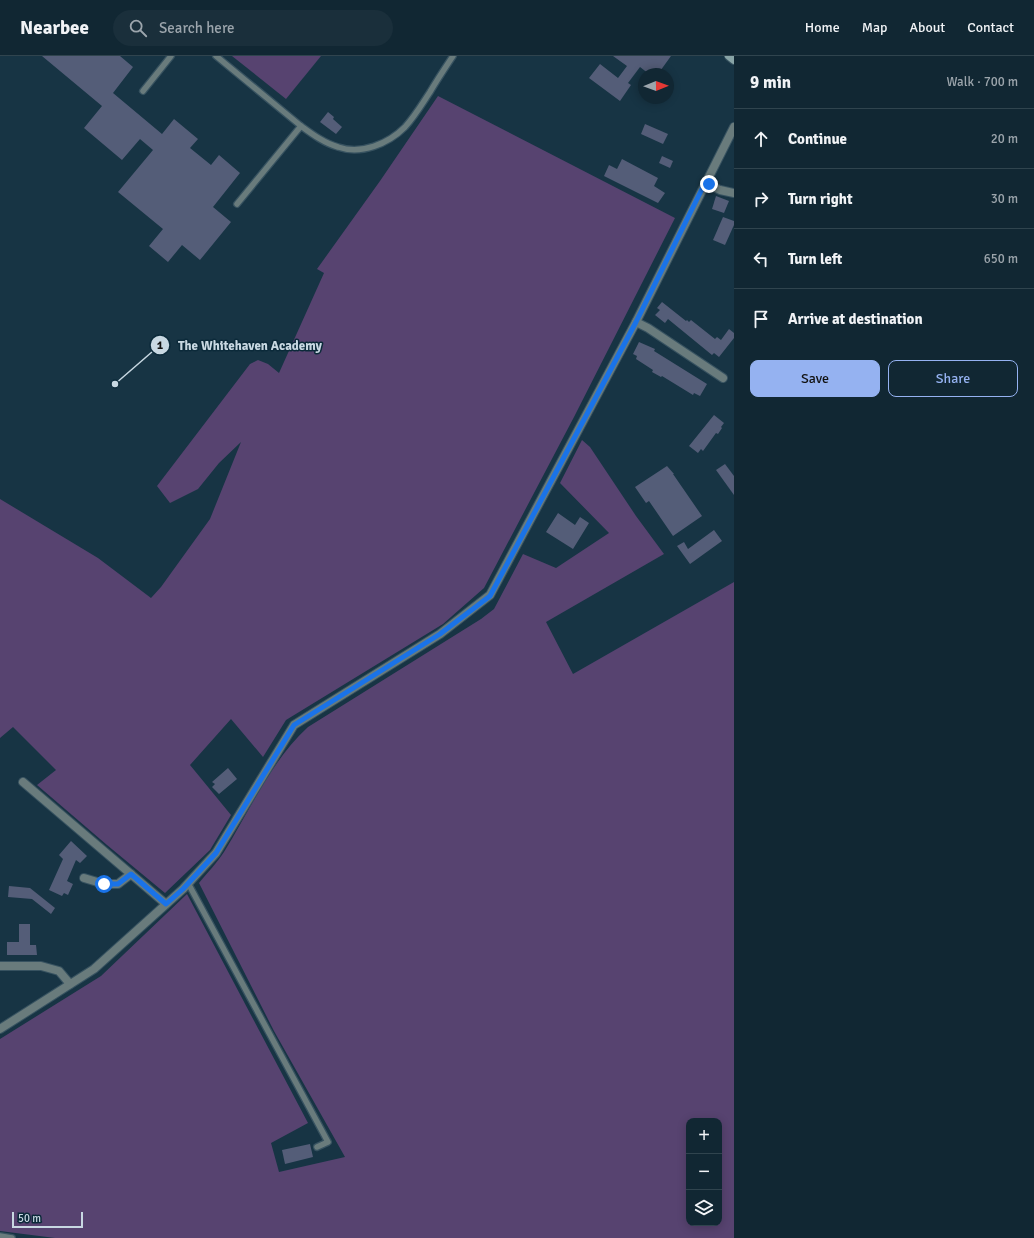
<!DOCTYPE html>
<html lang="en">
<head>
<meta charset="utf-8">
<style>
  body { margin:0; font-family:Signika,sans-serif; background:#1a2f3b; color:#f1f3f6 }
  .controls { position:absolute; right:12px; bottom:12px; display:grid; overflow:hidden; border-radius:8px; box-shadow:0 2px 10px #0003 }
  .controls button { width:36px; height:36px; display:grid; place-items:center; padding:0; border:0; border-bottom:1px solid #30444e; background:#112733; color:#f1f3f6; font:20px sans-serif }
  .compass { position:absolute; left:638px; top:12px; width:36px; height:36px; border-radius:50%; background:#112733; box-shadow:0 2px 10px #0003; rotate:89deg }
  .scale { position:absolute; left:12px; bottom:10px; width:71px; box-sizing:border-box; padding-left:4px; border:2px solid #c8d8e2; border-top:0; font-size:11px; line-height:14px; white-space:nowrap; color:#c8d8e2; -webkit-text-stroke:3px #0c2a3a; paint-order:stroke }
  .stop { position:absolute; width:12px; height:12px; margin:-9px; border:3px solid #1a73e8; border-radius:50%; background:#fff }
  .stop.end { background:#1a73e8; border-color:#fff; box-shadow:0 1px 4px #0008 }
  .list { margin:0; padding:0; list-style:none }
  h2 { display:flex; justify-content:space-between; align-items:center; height:52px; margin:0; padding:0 16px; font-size:17px }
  h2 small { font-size:13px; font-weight:400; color:#9ca5ac }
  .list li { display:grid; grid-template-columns:26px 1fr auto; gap:12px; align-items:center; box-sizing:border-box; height:60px; padding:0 16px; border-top:1px solid #30444e }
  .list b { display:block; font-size:15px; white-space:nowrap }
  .list em { font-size:13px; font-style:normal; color:#9ca5ac }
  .actions { display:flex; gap:8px; padding:12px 16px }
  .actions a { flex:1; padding:9px 0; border:1px solid #95b2f1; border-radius:8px; text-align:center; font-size:14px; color:#95b2f1 }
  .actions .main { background:#95b2f1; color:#111 }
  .icon { flex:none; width:22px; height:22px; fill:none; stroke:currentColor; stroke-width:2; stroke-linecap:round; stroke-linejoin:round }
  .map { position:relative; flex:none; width:734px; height:1182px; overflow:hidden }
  header { display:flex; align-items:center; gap:24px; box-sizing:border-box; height:56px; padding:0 20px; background:#112733; border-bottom:1px solid #30444e }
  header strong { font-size:19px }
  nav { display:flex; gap:22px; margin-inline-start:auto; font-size:14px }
  .search { width:280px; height:36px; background:#1a2f3b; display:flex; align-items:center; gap:10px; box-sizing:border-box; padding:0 14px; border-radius:22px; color:#9ca5ac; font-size:15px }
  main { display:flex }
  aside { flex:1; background:#112733 }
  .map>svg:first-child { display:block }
</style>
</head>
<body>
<header>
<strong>Nearbee</strong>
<div class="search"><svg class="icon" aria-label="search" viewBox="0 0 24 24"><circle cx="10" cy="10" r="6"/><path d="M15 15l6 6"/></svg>Search here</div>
<nav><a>Home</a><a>Map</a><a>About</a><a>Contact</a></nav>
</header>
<main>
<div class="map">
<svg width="734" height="1182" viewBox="0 0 734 1182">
  <rect width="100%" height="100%" fill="#173444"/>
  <g fill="#574370" fill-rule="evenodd">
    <path d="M232 0H321L286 43Z"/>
    <path d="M438 40 675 162 574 361 484 532 443 568 286 664 263 701 231 663 190 709 231 759 210 794 165 837 107 789 37 729 56 714 13 671 0 682V443L98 502 151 542 161 531 210 463 241 386 219 407 198 433 170 447 157 430 250 308 258 304 268 308 279 317 324 217 317 213 380 125Z"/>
    <path d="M582 384 590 391 636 460 664 498 546 566 573 618 734 526V1182H55L0 1175V983L101 920 187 838 308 1067 271 1087 279 1116 345 1101 274 975 199 827C207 817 217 807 224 796 250 754 271 705 308 671L481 563 494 553 523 498 556 512 609 477 560 427ZM689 1065H719V1167H689Z"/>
  </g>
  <g fill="#545d78">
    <path d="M42 0H120L133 11 113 37 162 78 174 63 198 83 190 92 211 109 219 99 240 117 213 151 231 166 200 204 182 189 168 206 149 190 163 173 118 136 153 94 140 83 122 104 84 72 102 50Z"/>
    <path d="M613 0H671L658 18H649L640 11 628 27 631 29 620 45 589 22 600 8 618 22 627 10Z"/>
    <path d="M328 56 334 61 333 63 342 71 336 78 320 66Z"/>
    <path d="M645 68 668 78 663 88 641 78Z"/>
    <path d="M662 100 673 105 670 112 659 107Z"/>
    <path d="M622 103 658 122 654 130 665 137 658 147 604 120 609 109 617 113Z"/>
    <path d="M716 140 729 145 724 157 712 153Z"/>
    <path d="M723 161 734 165V169L725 189 713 184Z"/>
    <path d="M662 246 686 265 687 264 689 266 691 264 715 283 717 281 721 284 729 273 734 277V282L719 301 714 297 712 299 668 263 665 267 655 259 660 254 657 252Z"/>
    <path d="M639 286 655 293 654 295 707 328 700 340 694 337 693 339 662 320 661 321 652 316 653 314 636 303 637 300 633 298Z"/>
    <path d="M714 359 724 367 721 371 722 372 718 378 716 377 703 395 701 393 698 397 689 390Z"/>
    <path d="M725 408 734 420V439L716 414Z"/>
    <path d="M667 410 674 418H673L702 460 673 480 649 445 646 447 635 431Z"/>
    <path d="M558 457 575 469 580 461 589 467 573 493 546 476Z"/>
    <path d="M714 474 722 485 690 508 677 490 684 486 688 493Z"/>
    <path d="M228 712 237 723 219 738 212 731 215 728 212 726Z"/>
    <path d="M71 785 87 800 80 807 76 804 67 825 73 828 68 839 64 837 62 840 49 834 63 803 59 799Z"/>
    <path d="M9 830 30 832 55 852 51 858 32 843 8 841Z"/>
    <path d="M19 868H30V889H36L37 899H7V886H19Z"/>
    <path d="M310 1088 313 1101 285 1108 282 1094Z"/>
  </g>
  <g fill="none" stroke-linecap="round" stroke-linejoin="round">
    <g stroke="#375260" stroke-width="8">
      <g id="lane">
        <path d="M216 0 301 70 237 148"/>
        <path d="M143 35 171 0"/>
        <path d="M301 70C312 78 324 87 338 91 361 99 388 88 405 71 415 60 422 48 430 36 437 24 445 12 453 0"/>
        <path d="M188 827 328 1086 317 1091"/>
        <path d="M0 1180 12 1182"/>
      </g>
    </g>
    <g stroke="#375260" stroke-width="10">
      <g id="street">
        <path d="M705 127 720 134 734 137"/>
        <path d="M636 266 648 272 723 322"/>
        <path d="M23 726 166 848"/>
        <path d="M84 822 104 828H118L131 818"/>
        <path d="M0 910H41L59 915 70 928"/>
        <path d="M0 973 94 913 183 833 216 797 294 669 440 578 490 539 636 266 734 71"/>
      </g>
    </g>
    <g stroke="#375260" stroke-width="10">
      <path id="secondary" d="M729 0 734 4"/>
    </g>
    <use href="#lane" stroke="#697b7c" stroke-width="5.5"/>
    <use href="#street" stroke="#697b7c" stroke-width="8"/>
    <use href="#secondary" stroke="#88a4a6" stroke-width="8"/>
  </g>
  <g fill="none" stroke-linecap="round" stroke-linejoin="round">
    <path stroke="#1a73e8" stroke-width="5" d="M104 828H118L131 818 166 848 183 833 216 797 294 669 440 578 490 540 636 266 705 127 709 128"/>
  </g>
  <path fill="none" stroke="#c8d8e2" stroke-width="1.5" d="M115 328L160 289"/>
  <g fill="#c8d8e2" stroke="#0c2a3a" stroke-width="1.5">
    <circle cx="115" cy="328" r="4"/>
    <circle cx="160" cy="289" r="10"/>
  </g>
  <g font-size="12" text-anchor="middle" font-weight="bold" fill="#111">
    <text x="160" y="293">1</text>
  </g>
  <g font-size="13" text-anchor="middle" font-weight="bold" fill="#c8d8e2" stroke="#0c2a3a" stroke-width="3" stroke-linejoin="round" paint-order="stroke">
    <text x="250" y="294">The Whitehaven Academy</text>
  </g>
</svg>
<div class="controls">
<button>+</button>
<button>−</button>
<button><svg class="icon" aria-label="layers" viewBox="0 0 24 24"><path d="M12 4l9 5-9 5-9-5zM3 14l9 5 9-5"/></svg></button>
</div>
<svg class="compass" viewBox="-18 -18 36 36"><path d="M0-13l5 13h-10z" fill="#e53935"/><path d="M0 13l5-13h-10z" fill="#9ca5ac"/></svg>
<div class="scale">50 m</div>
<div class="stop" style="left:104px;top:828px"></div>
<div class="stop end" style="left:709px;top:128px"></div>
</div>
<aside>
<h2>9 min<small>Walk · 700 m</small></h2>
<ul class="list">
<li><svg class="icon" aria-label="ahead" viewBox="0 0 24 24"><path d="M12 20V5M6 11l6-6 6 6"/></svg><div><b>Continue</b></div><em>20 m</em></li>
<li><svg class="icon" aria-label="right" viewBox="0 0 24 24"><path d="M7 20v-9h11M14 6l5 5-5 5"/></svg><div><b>Turn right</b></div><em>30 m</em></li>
<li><svg class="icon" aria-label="left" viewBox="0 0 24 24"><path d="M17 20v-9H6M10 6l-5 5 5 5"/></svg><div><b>Turn left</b></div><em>650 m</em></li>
<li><svg class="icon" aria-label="arrive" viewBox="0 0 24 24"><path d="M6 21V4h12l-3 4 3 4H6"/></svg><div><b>Arrive at destination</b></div></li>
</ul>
<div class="actions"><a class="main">Save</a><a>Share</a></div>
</aside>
</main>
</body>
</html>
